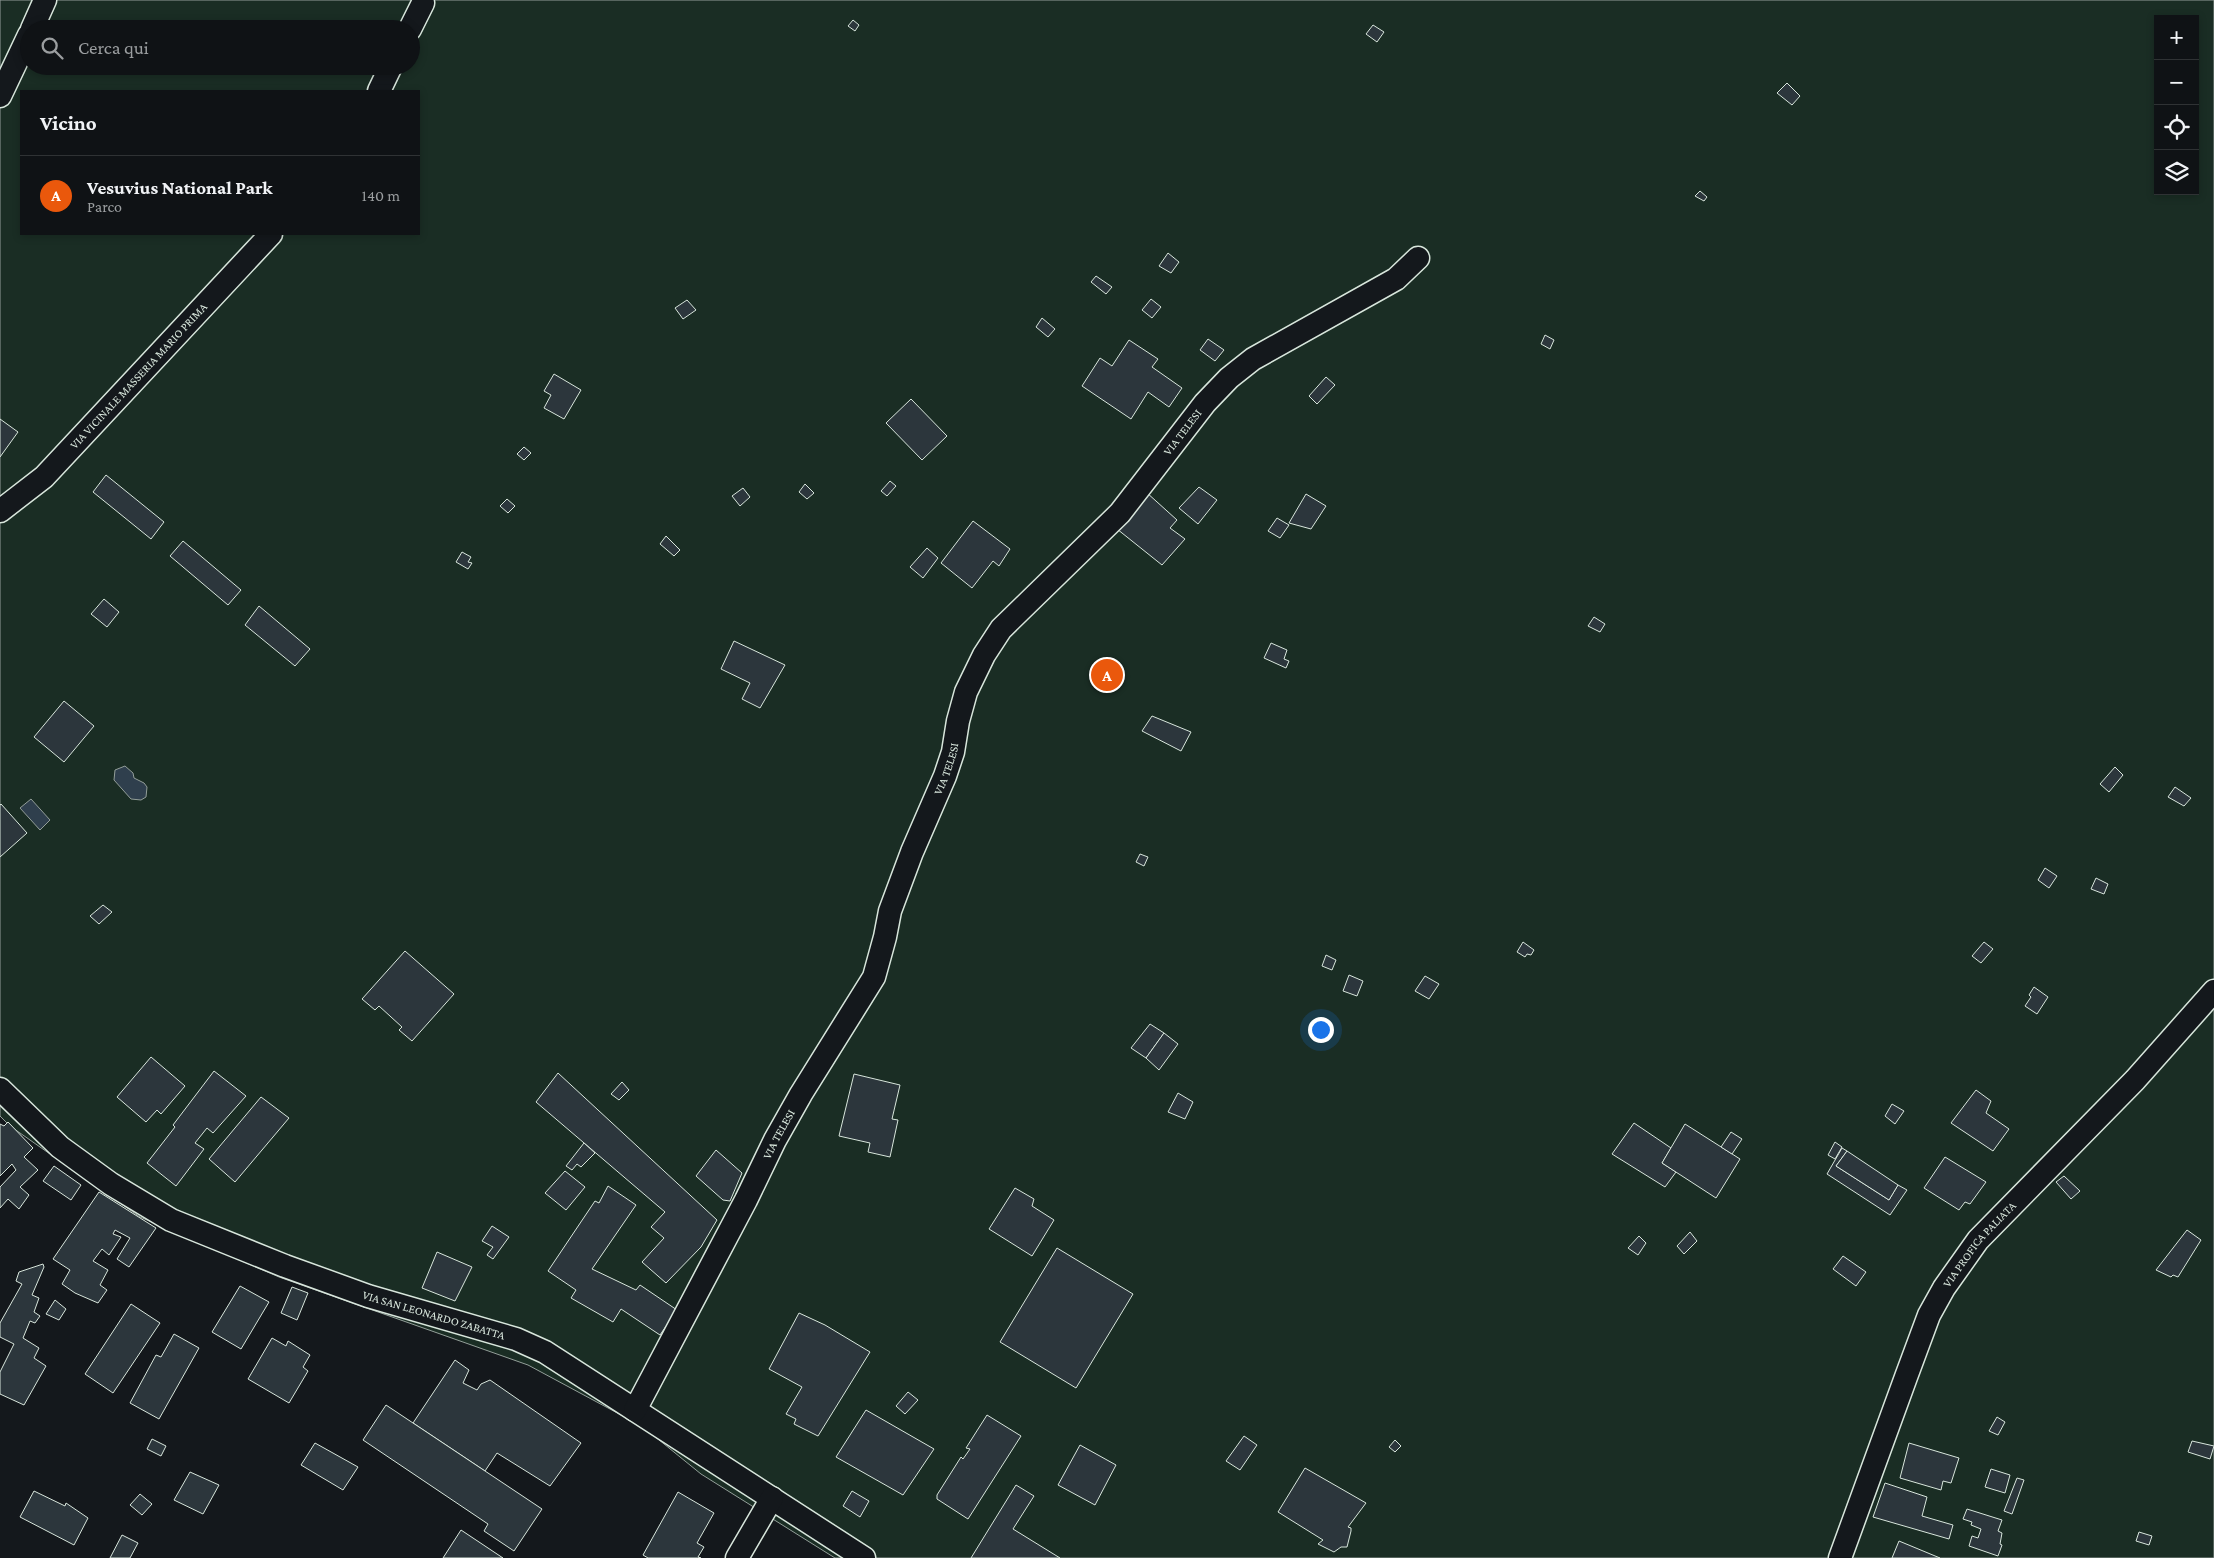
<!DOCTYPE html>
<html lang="it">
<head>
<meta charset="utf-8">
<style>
  body { margin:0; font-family:"Crimson Pro",serif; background:#181b1e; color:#f1f3f6 }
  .controls { position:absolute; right:15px; top:15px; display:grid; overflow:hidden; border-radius:0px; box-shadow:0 2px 8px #0003 }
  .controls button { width:45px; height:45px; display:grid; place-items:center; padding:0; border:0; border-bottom:1px solid #2f3234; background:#0f1215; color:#f1f3f6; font:25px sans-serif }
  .you { position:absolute; left:1320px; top:1029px; width:18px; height:18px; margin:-12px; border:4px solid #fff; border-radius:50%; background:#1a73e8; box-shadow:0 0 0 8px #1a73e833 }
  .badge { display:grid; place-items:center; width:32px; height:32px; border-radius:50%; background:#ea580c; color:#fff; font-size:16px; font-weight:700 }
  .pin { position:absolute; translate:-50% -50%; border:2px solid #fff; box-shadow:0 1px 5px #0006 }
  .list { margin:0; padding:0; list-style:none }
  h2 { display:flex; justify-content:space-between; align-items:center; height:65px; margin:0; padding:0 20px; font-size:21px }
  h2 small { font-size:16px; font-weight:400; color:#9b9ea0 }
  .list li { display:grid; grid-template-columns:32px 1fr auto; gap:15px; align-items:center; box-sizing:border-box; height:80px; padding:0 20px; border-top:1px solid #2f3234 }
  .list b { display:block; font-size:19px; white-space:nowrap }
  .list p { margin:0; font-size:16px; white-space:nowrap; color:#9b9ea0 }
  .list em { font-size:16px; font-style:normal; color:#9b9ea0 }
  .icon { flex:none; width:28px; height:28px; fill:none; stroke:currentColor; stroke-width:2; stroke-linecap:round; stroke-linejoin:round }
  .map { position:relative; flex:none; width:2214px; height:1558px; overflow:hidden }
  .search { position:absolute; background:#0f1215; box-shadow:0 2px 8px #0003; left:20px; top:20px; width:400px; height:55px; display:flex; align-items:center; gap:12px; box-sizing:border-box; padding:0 18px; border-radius:28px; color:#9b9ea0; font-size:19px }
  .panel { position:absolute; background:#0f1215; box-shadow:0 2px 8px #0003; left:20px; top:90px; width:400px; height:145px; border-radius:0px }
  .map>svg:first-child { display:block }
</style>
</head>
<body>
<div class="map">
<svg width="2214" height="1558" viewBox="0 0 2214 1558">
  <rect width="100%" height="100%" fill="#14181c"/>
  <path fill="#1a2d24" stroke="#939e99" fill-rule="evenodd" d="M0 0H2214V1558H835L701 1474 632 1418 621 1415 528 1365 279 1277 140 1217 10 1126 0 1116ZM2158 19H2195V191H2158ZM29 29H411V66H29ZM21 91H419V234H21Z"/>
  <g fill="#2f3f4d" stroke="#939e99">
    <path d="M125 766 133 773 134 778 144 783 147 787 146 797 141 800 131 799 114 780 115 770Z"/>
    <path d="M31 799 50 820 40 830 20 808Z"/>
  </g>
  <g fill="#2c363c" stroke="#d8e6dc">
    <path d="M853 20 859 25 855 31 848 26Z"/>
    <path d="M1373 25 1384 32 1377 42 1366 34Z"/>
    <path d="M1787 83 1800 96 1792 105 1777 93Z"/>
    <path d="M1700 191 1707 197 1704 201 1695 196Z"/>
    <path d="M1168 253 1179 262 1171 273 1159 266Z"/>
    <path d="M1096 276 1112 287 1106 294 1091 282Z"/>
    <path d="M1151 299 1161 307 1152 318 1142 310Z"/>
    <path d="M687 300 696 310 683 319 675 308Z"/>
    <path d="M1042 318 1055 329 1048 337 1036 327Z"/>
    <path d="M1545 335 1554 340 1550 349 1541 344Z"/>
    <path d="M1208 339 1224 350 1215 361 1200 350Z"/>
    <path d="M1129 340 1158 359 1152 367 1182 388 1169 407 1148 392 1131 419 1082 386 1100 358 1112 366Z"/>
    <path d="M554 374 581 390 564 419 544 408 551 395 544 391Z"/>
    <path d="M1326 377 1335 385 1317 404 1309 396Z"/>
    <path d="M911 399 947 436 922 460 886 423Z"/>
    <path d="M0 419 18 432 0 457Z"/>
    <path d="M524 447 531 453 524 460 517 454Z"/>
    <path d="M106 475 164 522 151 539 93 492Z"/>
    <path d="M890 481 896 486 887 496 881 491Z"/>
    <path d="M805 484 814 493 807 499 799 492Z"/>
    <path d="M1199 487 1217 500 1198 524 1179 508Z"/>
    <path d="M743 488 750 497 740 506 732 496Z"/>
    <path d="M1146 492 1177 520 1170 528 1185 539 1162 565 1117 529Z"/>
    <path d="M1306 494 1326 506 1311 529 1289 523Z"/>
    <path d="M507 499 515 506 508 513 500 506Z"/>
    <path d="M1277 518 1289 525 1280 538 1268 531Z"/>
    <path d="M973 521 1010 549 999 566 993 561 972 588 941 563Z"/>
    <path d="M666 536 680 550 674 556 660 544Z"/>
    <path d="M183 541 241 590 228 605 170 556Z"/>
    <path d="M927 548 938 558 923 578 910 567Z"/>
    <path d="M462 552 471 557 468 562 472 563 468 569 456 562Z"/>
    <path d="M104 599 119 612 107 627 91 614Z"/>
    <path d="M259 606 310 649 295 666 245 625Z"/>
    <path d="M1594 617 1605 624 1600 632 1588 626Z"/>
    <path d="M734 641 785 665 760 708 742 699 750 683 721 669Z"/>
    <path d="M1271 643 1287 650 1284 659 1289 661 1286 668 1264 658Z"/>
    <path d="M64 701 94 726 64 762 34 737Z"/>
    <path d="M1152 716 1191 732 1181 751 1142 731Z"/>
    <path d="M2115 767 2123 775 2109 792 2100 784Z"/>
    <path d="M2175 787 2191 798 2184 806 2168 797Z"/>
    <path d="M1 804 27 833 0 857V805Z"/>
    <path d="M1140 854 1148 857 1144 866 1136 862Z"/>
    <path d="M2045 868 2057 876 2049 888 2038 880Z"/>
    <path d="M2096 878 2108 884 2104 894 2091 889Z"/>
    <path d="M103 905 112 912 99 924 90 916Z"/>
    <path d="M1523 942 1534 950 1531 955 1527 954 1525 957 1517 952Z"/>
    <path d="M1984 942 1993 949 1981 963 1972 956Z"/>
    <path d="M405 951 454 994 412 1041 399 1030 402 1027 379 1006 375 1010 362 999Z"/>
    <path d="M1326 955 1336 960 1332 970 1322 966Z"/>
    <path d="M1349 975 1363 981 1357 996 1343 991Z"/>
    <path d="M1425 976 1439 984 1429 999 1415 991Z"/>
    <path d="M2034 987 2048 997 2037 1014 2025 1006 2031 997 2029 995Z"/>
    <path d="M1150 1024 1164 1033 1146 1058 1131 1048Z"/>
    <path d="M1164 1033 1178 1044 1159 1070 1146 1058Z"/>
    <path d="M151 1057 185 1086 161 1114 157 1110 146 1122 117 1097Z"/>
    <path d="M214 1071 246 1096 213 1133 207 1128 195 1143 204 1149 176 1186 147 1163 175 1127 173 1125Z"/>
    <path d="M558 1073 717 1220 701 1247 666 1283 642 1262 664 1238 651 1227 665 1212 536 1102Z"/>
    <path d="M854 1074 900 1085 892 1119 898 1120 890 1157 868 1152 870 1143 839 1136Z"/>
    <path d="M622 1082 629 1090 619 1100 611 1094Z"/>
    <path d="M1976 1090 1991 1101 1986 1113 2009 1129 1993 1151 1951 1123Z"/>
    <path d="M1178 1093 1193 1102 1185 1119 1168 1112Z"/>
    <path d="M261 1097 289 1118 235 1182 209 1159Z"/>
    <path d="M1892 1104 1904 1111 1895 1124 1885 1116Z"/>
    <path d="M8 1122 33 1148 24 1157 38 1170 20 1187 29 1195 19 1209 8 1199 0 1208V1187L16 1170 12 1164 0 1176V1124L4 1126Z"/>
    <path d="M1634 1123 1671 1148 1662 1163 1676 1172 1665 1187 1612 1154Z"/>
    <path d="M1685 1124 1740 1159 1716 1198 1662 1163Z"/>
    <path d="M1731 1132 1742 1139 1732 1154 1721 1147Z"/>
    <path d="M1835 1142 1842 1147 1835 1159 1828 1155Z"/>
    <path d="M584 1143 595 1153 581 1167 577 1164 572 1170 566 1166Z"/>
    <path d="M1842 1148 1847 1151 1836 1166 1889 1200 1898 1185 1907 1190 1890 1215 1827 1174Z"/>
    <path d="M716 1150 742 1173 730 1201 723 1200 696 1176Z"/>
    <path d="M1847 1151 1898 1185 1889 1200 1836 1166Z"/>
    <path d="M1945 1157 1986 1182 1970 1204 1965 1202 1959 1210 1924 1188Z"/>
    <path d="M54 1166 81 1185 71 1200 43 1181Z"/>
    <path d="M565 1171 585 1187 566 1210 545 1193Z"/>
    <path d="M2064 1176 2080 1191 2071 1199 2056 1182Z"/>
    <path d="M608 1186 636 1205 592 1269 636 1290 640 1285 677 1310 660 1335 621 1309 613 1322 571 1298 576 1290 548 1271 595 1201 599 1203Z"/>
    <path d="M1015 1188 1034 1199 1032 1206 1054 1220 1032 1256 989 1229Z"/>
    <path d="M99 1192 156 1228 129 1267 117 1259 130 1238 115 1230 113 1234 121 1237 109 1255 102 1249 93 1261 108 1270 100 1285 107 1290 98 1303 75 1293 62 1284 70 1270 53 1259Z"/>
    <path d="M492 1226 509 1237 493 1259 487 1255 493 1247 482 1241Z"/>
    <path d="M2187 1230 2201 1240 2178 1277 2173 1275 2171 1277 2156 1270Z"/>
    <path d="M1690 1232 1697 1241 1684 1254 1677 1246Z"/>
    <path d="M1639 1236 1646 1243 1638 1255 1628 1248Z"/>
    <path d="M1057 1248 1133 1294 1076 1388 1000 1342Z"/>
    <path d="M437 1252 472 1267 455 1301 422 1288Z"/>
    <path d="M1843 1256 1866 1272 1856 1286 1833 1269Z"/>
    <path d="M43 1264 44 1267 32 1295 39 1298 34 1312 40 1316 35 1323 30 1321 23 1338 39 1348 34 1358 46 1366 24 1405 0 1394V1372L14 1344 0 1337V1323L22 1284 16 1281 19 1272Z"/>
    <path d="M240 1286 269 1302 241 1349 212 1332Z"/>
    <path d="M292 1287 308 1293 297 1320 281 1313Z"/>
    <path d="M55 1300 66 1309 59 1320 46 1314Z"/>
    <path d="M131 1304 160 1323 113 1393 85 1374Z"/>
    <path d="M799 1313 825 1325 870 1352 818 1436 794 1424 796 1419 786 1414 802 1387 769 1369Z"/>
    <path d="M174 1334 199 1348 159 1419 130 1403 156 1355 161 1357Z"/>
    <path d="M272 1338 286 1346 288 1341 310 1355 303 1367 308 1371 289 1403 248 1379Z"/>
    <path d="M455 1360 469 1370 463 1383 477 1390 481 1384 490 1380 581 1443 550 1486 497 1453 485 1471 413 1423Z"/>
    <path d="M908 1392 918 1400 905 1414 896 1406Z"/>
    <path d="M386 1405 542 1509 514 1551 484 1531 488 1524 363 1440Z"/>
    <path d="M866 1410 934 1449 903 1495 836 1457Z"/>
    <path d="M987 1415 1021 1436 968 1519 937 1499V1495L961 1457 963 1459 970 1449 966 1448Z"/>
    <path d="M1997 1417 2005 1422 1998 1435 1989 1431Z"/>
    <path d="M1244 1436 1257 1445 1240 1470 1226 1461Z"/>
    <path d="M152 1439 166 1446 161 1456 147 1449Z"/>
    <path d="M1395 1440 1401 1446 1395 1452 1389 1447Z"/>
    <path d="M2192 1441 2214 1446 2210 1459 2188 1452Z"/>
    <path d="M315 1443 358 1467 343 1490 301 1465Z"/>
    <path d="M1909 1443 1959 1458 1951 1483 1943 1481 1941 1490 1900 1478Z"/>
    <path d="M1080 1445 1116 1465 1095 1505 1058 1485Z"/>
    <path d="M1305 1468 1366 1503 1348 1527 1351 1528V1531L1347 1547H1341L1334 1552 1318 1544 1323 1540 1278 1512Z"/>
    <path d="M1991 1469 2010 1475 2005 1493 1985 1487Z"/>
    <path d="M190 1472 219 1485 203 1514 174 1500Z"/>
    <path d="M2017 1478 2024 1480 2012 1514 2004 1511Z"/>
    <path d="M1885 1483 1927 1497 1922 1516 1953 1525 1949 1539 1873 1517Z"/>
    <path d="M1016 1485 1034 1496 1013 1529 1060 1558H971Z"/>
    <path d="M34 1491 65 1506 66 1503 88 1518 74 1545 20 1517Z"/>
    <path d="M852 1491 869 1501 860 1517 843 1506Z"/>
    <path d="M678 1492 714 1513 697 1543 704 1547 698 1557 701 1558H648L643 1555Z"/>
    <path d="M140 1494 152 1504 142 1515 130 1505Z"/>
    <path d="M1967 1509 2002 1520 1998 1531 2002 1533 2000 1544 2002 1545 1998 1556 1969 1546 1972 1536 1978 1538 1981 1529 1971 1525 1972 1522 1963 1519Z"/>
    <path d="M461 1530 503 1558H443Z"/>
    <path d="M2139 1532 2152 1536 2149 1545 2136 1541Z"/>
    <path d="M122 1535 138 1543 130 1558H110Z"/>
    <path d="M1899 1541 1940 1558H1892Z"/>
  </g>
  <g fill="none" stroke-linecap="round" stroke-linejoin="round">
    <g stroke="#d8e6dc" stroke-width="25">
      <g id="minor">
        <path d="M32 29 45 0"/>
        <path d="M410 29 423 3"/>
        <path d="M379 91 391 66"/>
        <path d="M0 96 29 35"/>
        <path id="s1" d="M0 511 44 477 271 234"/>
        <path id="s2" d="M0 1089 60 1147 111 1184 171 1220 285 1266 368 1296 516 1339 545 1352 864 1558"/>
        <path id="s3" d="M635 1410 746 1200 775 1140 801 1094 874 977 885 937 890 911 912 852 945 776 953 752 958 721 966 692 984 655 1001 629 1120 513 1205 403 1229 378 1253 359 1396 279 1418 258"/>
        <path d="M737 1558 772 1498"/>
        <path id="s4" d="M1840 1558 1906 1377 1929 1315 1944 1288 1978 1240 2135 1080 2214 991"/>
      </g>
    </g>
    <use href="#minor" stroke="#14181c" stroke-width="22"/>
  </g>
  <g text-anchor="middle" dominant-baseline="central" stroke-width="4" stroke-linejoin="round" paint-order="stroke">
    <g font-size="12" fill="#d8e6dc" stroke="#14181c">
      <text stroke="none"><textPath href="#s1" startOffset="194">VIA VICINALE MASSERIA MARIO PRIMA</textPath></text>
      <text stroke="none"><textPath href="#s3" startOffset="1136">VIA TELESI</textPath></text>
      <text stroke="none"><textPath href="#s3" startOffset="716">VIA TELESI</textPath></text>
      <text stroke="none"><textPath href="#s3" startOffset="311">VIA TELESI</textPath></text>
      <text stroke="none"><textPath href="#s4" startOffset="346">VIA PROFICA PALIATA</textPath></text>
      <text stroke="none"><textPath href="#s2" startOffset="496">VIA SAN LEONARDO ZABATTA</textPath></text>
    </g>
  </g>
</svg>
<div class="controls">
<button>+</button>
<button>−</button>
<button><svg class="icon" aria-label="locate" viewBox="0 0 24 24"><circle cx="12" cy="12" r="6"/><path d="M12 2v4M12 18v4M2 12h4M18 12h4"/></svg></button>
<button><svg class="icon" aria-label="layers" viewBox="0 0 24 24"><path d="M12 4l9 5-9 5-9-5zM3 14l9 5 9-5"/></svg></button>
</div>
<div class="you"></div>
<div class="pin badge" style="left:1107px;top:675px">A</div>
<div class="search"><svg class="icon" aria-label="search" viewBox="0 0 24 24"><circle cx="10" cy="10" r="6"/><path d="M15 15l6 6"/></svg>Cerca qui</div>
<section class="panel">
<h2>Vicino<small></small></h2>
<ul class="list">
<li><span class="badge">A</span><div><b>Vesuvius National Park</b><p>Parco</p></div><em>140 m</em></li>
</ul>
</section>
</div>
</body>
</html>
